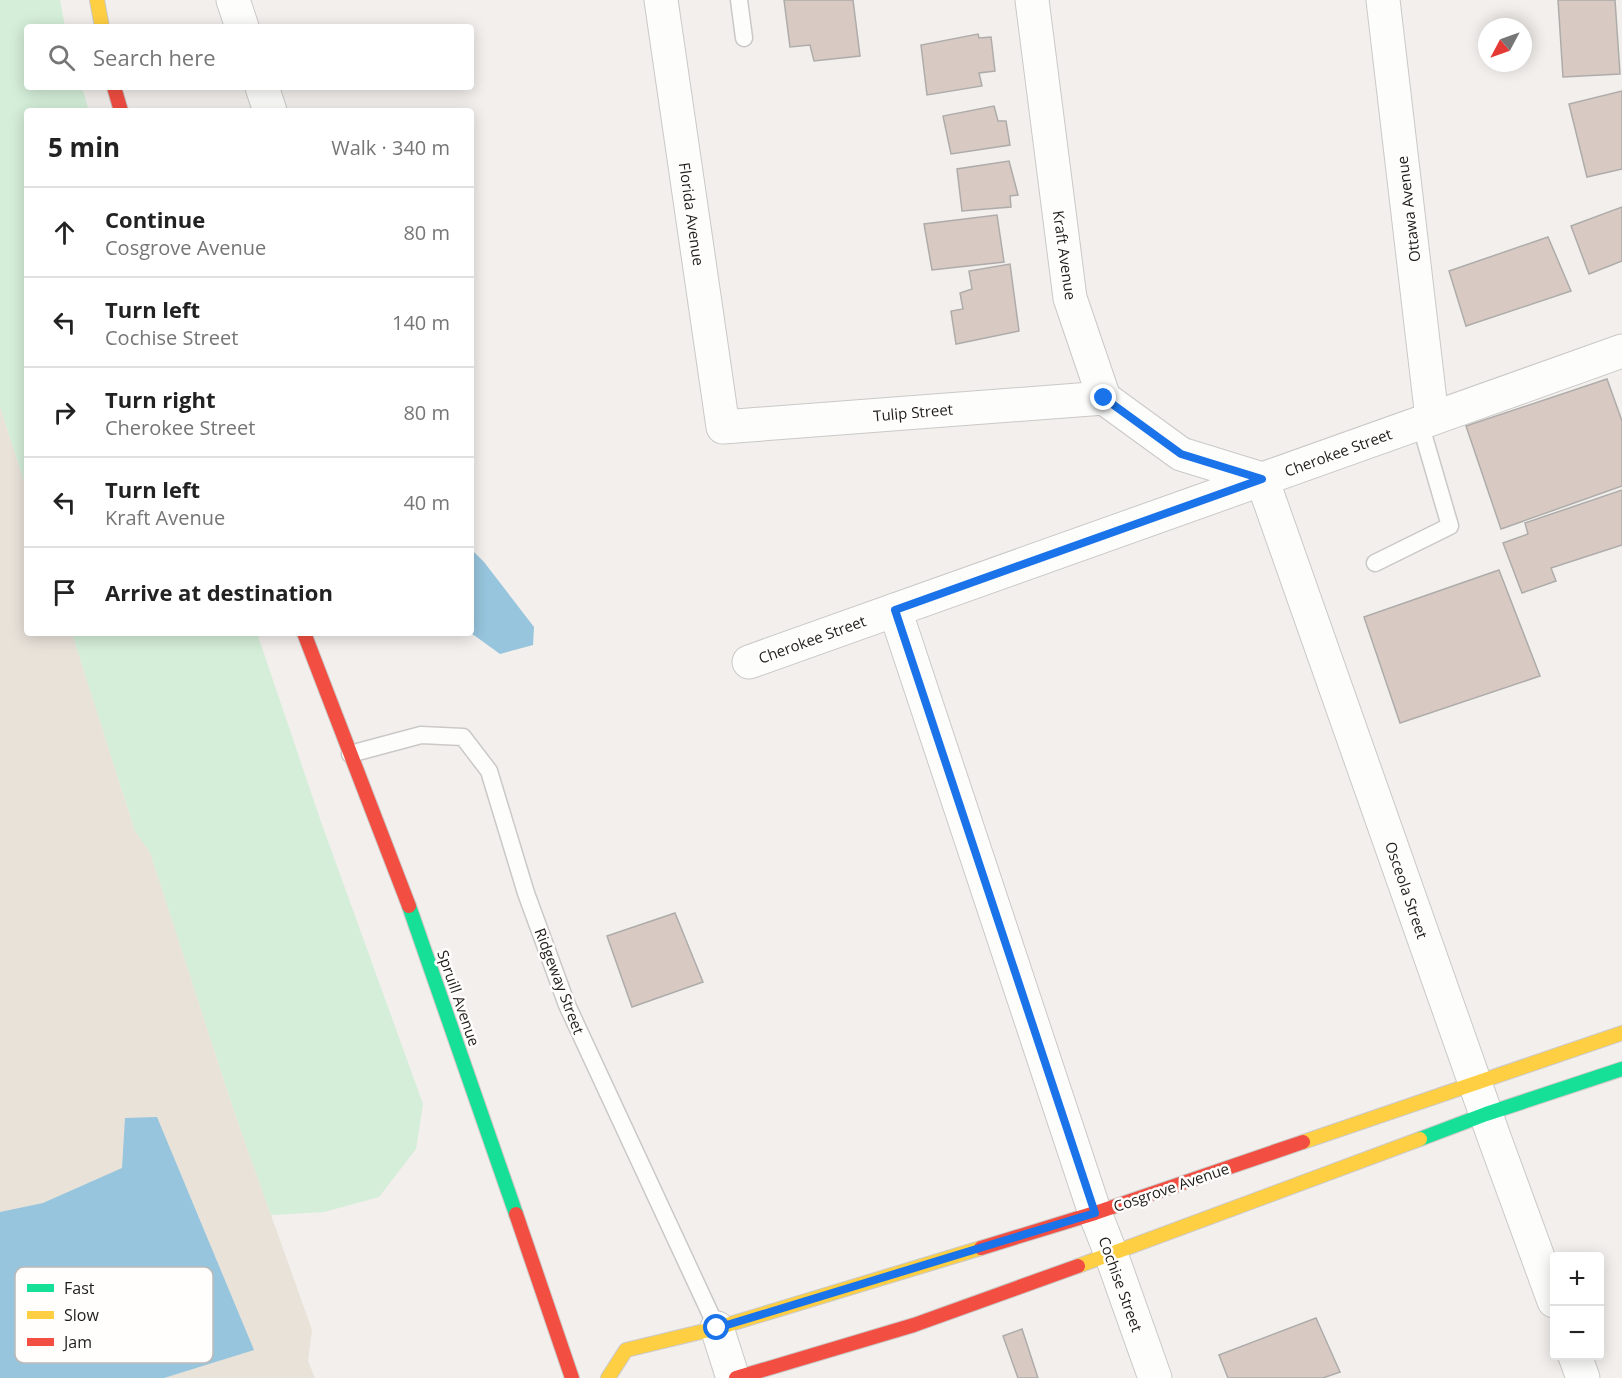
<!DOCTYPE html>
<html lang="en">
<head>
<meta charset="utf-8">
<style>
  body { margin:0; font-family:"Open Sans",sans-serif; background:#f6f6f6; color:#222 }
  .controls { position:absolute; right:18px; bottom:18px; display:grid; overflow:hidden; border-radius:6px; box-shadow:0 3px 15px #0003 }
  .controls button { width:54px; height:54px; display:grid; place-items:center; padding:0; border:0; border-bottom:2px solid #e0e0e0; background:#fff; color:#222; font:30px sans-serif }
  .compass { position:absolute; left:1478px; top:18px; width:54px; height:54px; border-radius:50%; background:#fff; box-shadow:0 3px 15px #0003; rotate:229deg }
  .stop { position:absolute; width:18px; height:18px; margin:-14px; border:4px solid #1a73e8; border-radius:50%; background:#fff }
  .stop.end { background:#1a73e8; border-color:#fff; box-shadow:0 2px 6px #0008 }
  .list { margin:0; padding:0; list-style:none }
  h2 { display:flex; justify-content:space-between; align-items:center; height:78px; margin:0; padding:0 24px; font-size:26px }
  h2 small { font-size:20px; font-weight:400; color:#767676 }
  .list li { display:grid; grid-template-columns:39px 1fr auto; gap:18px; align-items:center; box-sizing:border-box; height:90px; padding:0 24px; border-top:2px solid #e0e0e0 }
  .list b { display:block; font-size:22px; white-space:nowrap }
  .list p { margin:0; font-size:20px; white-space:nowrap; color:#767676 }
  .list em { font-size:20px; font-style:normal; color:#767676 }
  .icon { flex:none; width:33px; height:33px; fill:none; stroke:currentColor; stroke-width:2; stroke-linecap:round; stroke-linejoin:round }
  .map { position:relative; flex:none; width:1622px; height:1378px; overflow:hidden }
  .search { position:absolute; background:#fff; box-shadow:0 3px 15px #0003; left:24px; top:24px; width:450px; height:66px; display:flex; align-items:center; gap:15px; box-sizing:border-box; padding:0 21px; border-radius:6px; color:#767676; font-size:22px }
  .panel { position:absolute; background:#fff; box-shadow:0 3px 15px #0003; left:24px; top:108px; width:450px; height:528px; border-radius:6px }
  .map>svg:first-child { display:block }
</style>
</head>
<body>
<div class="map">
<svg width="1622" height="1378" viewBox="0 0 1622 1378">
  <rect width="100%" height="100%" fill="#f2efec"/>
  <path fill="#e8e2d9" d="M0 406 27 491V633H72L135 831 150 852 234 1111 312 1330 308 1361 315 1378H0Z"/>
  <g fill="#d4eed9">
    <path d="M0 0H60L65 27H27V87H82L89 111H27V491L0 406Z"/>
    <path d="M72 633H257L320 819 423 1104 416 1149 379 1197 324 1212 271 1215 234 1111 150 852 135 831Z"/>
  </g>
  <g fill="#97c5dd">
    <path d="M471 549 484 562 534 627 533 645 500 654 471 633Z"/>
    <path d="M157 1117 254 1350 164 1378H0V1212L43 1203 122 1168 125 1118Z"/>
  </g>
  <g fill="#d8cac3" stroke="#aeacaa" stroke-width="1.5">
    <path d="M784 0H853L860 56 814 61 810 45 790 47Z"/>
    <path d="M1558 0H1615L1620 74 1563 77Z"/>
    <path d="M978 34 979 38 991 37 995 71 979 73 982 86 927 95 921 45Z"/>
    <path d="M1622 91V169L1587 177 1569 104Z"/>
    <path d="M994 106 998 121H1006L1010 145 951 154 943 116Z"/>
    <path d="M1009 161 1018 195 1010 196 1011 207 962 211 957 169Z"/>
    <path d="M1622 207V261L1589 274 1571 226Z"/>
    <path d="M997 215 1004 262 932 270 924 224Z"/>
    <path d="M1548 237 1571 291 1466 326 1449 271Z"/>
    <path d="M1010 264 1019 331 956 344 951 311 963 309 960 293 972 289 969 271Z"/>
    <path d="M1607 379 1622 421V486L1501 529 1466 426Z"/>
    <path d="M1622 490V545L1551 568 1556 581 1522 593 1503 543 1528 534 1525 523Z"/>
    <path d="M1499 570 1540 676 1400 723 1364 617Z"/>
    <path d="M675 913 703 982 632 1007 607 936Z"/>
    <path d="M1316 1318 1340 1372 1323 1378H1228L1219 1355Z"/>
    <path d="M1022 1329 1038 1378H1018L1003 1336Z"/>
  </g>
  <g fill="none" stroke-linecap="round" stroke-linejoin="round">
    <g stroke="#cbc9c7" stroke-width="19">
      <g id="lane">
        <path d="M739 0 744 38"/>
        <path d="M1375 563 1450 526 1420 423"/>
        <path d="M350 754 421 735 463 737 489 771 526 893 567 1005 717 1328"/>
      </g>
    </g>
    <g stroke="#cbc9c7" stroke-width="35">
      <g id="street">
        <path d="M233 0 242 27"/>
        <path d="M661 0 723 427 1104 398"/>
        <path d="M1032 0 1070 298 1104 398 1181 454 1262 479 1494 1137 1554 1301"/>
        <path d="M1383 0 1432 418"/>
        <path d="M262 87 270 111"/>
        <path d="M895 610 1095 1213 1111 1254 1155 1378"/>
        <path d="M749 662 1622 351"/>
        <path d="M717 1328 733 1378"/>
        <path d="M1575 1356 1583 1378"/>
      </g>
    </g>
    <g stroke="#cbc9c7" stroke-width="16">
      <g id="fast">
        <path d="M409 906 516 1214"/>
        <path d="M1420 1139 1486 1114 1622 1069"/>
      </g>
    </g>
    <g stroke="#cbc9c7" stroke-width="16">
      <g id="slow">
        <path d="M97 0 102 27"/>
        <path d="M1303 1142 1622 1033"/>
        <path d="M1078 1266 1420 1139"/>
        <path d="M608 1378 626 1350 717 1328 981 1248"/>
      </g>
    </g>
    <g stroke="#cbc9c7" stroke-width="16">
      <g id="jam">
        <path d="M114 87 121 111"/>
        <path d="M304 633 409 906"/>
        <path d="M516 1214 572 1378"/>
        <path d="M981 1248 1095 1213 1303 1142"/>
        <path d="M736 1378 914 1325 1078 1266"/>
      </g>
    </g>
    <use href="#lane" stroke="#fdfdfc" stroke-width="16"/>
    <use href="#street" stroke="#fdfdfc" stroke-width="33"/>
    <use href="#fast" stroke="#16e098" stroke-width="14"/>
    <use href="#slow" stroke="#ffcf43" stroke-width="14"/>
    <use href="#jam" stroke="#f24e42" stroke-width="14"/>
  </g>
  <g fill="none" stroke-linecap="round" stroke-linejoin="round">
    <path stroke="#1a73e8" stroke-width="8" d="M717 1328 1095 1213 895 610 1262 479 1181 454 1104 398"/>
  </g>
  <g text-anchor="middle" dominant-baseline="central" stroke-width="5" stroke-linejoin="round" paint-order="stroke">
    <g font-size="15" fill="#1f1d1a" stroke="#fffefc">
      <text transform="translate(1408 209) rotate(-97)">Ottawa Avenue</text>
      <text transform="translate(692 214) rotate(82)">Florida Avenue</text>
      <text transform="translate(1065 255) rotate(82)">Kraft Avenue</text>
      <text transform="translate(913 412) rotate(-5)">Tulip Street</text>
      <text transform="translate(1338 452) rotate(-20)">Cherokee Street</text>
      <text transform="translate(812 639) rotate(-20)">Cherokee Street</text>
      <text transform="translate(1407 890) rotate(71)">Osceola Street</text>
      <text transform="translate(560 981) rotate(69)">Ridgeway Street</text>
      <text transform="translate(459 998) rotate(71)">Spruill Avenue</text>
      <text transform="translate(1171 1187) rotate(-19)">Cosgrove Avenue</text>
      <text transform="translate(1121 1284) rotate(70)">Cochise Street</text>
    </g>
  </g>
  <rect x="15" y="1267" width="198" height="96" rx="9" fill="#fffefc" stroke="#bcbab8" stroke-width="1.5"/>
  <rect x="27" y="1284" width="27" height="8" fill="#16e098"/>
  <rect x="27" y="1311" width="27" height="8" fill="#ffcf43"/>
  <rect x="27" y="1338" width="27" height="8" fill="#f24e42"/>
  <g font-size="16" fill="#1f1d1a">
    <text x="64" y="1294">Fast</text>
    <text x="64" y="1321">Slow</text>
    <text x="64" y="1348">Jam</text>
  </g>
</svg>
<div class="controls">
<button>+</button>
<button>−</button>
</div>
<svg class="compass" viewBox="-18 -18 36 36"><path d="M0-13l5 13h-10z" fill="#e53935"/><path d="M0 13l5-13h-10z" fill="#767676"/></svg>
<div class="stop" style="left:717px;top:1328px"></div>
<div class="stop end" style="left:1104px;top:398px"></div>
<div class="search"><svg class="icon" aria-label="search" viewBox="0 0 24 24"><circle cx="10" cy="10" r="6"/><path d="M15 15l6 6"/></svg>Search here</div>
<section class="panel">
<h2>5 min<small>Walk · 340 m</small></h2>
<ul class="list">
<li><svg class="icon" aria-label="ahead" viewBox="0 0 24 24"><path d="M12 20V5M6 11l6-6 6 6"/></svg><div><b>Continue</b><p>Cosgrove Avenue</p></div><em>80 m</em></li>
<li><svg class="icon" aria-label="left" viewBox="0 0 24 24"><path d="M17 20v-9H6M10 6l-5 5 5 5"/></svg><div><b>Turn left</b><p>Cochise Street</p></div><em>140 m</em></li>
<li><svg class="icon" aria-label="right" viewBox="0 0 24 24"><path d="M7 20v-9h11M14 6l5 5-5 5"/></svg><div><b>Turn right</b><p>Cherokee Street</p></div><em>80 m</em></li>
<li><svg class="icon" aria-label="left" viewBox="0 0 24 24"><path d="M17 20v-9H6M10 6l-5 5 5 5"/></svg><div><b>Turn left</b><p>Kraft Avenue</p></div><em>40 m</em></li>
<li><svg class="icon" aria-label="arrive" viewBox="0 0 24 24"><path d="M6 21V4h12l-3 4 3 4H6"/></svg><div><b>Arrive at destination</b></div></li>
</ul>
</section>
</div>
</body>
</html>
